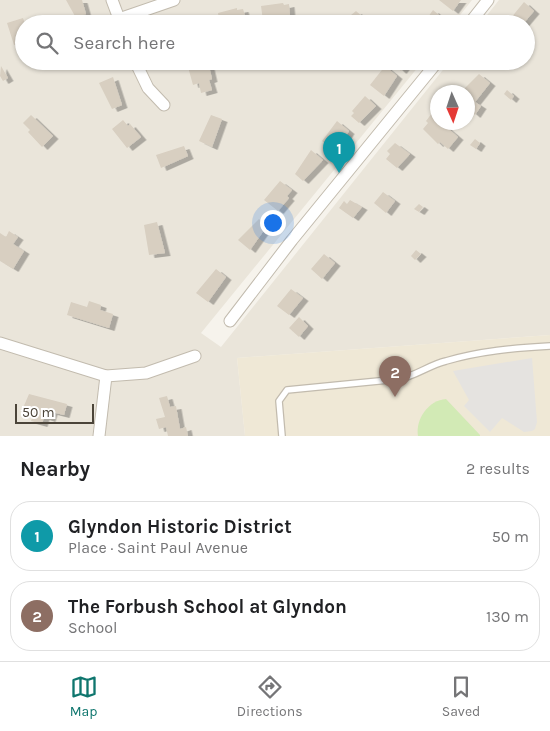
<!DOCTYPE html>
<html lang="en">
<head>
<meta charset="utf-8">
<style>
  body { margin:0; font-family:Karla,sans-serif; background:#f6f6f6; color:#202124 }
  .compass { position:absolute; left:430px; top:85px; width:45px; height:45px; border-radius:50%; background:#fff; box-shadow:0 1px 4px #0004; rotate:177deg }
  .scale { position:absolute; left:15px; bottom:12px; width:79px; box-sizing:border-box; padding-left:5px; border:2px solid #4b4439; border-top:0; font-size:14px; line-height:18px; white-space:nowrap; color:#4b4439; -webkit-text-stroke:4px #fff; paint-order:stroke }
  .you { position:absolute; left:272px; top:222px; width:18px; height:18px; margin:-12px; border:4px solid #fff; border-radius:50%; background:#1a73e8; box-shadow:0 0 0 8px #1a73e833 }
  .badge { display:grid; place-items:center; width:32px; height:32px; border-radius:50%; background:#0f766e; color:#fff; font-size:16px; font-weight:700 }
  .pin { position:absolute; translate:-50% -41px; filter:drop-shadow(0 1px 2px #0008) }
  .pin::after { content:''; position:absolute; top:26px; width:18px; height:15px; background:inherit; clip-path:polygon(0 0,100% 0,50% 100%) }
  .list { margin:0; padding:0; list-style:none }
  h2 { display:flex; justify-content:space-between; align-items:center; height:65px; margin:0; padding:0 20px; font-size:21px }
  h2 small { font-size:16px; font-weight:400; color:#757577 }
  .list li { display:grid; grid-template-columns:32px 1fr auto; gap:15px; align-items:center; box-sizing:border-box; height:70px; margin:0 10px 10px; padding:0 10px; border:1px solid #e0e0e0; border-radius:20px }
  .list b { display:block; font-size:19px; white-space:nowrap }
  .list p { margin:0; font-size:16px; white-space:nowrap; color:#757577 }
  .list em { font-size:16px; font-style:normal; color:#757577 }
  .icon { flex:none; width:28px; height:28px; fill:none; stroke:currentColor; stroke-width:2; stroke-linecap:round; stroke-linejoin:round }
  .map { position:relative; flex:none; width:550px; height:436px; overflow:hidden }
  .search { position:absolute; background:#fff; box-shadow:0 1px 4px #0004; left:15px; right:15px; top:15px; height:55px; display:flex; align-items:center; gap:12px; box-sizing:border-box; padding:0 18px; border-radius:28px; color:#757577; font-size:19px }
  .sheet { height:225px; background:#fff }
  nav { display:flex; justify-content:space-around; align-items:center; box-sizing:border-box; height:70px; border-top:1px solid #e0e0e0; background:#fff; font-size:14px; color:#757577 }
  nav a { display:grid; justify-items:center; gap:2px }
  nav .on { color:#0f766e }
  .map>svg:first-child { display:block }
</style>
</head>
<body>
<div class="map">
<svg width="550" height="436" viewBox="0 0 550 436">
  <defs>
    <filter id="shadow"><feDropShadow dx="5.5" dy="3" stdDeviation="0" flood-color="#0004"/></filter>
  </defs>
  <rect width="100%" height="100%" fill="#f6f3ec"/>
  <path fill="#eae5da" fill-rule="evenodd" d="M0 0H472L453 24H24V61H423L201 333 221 347 450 61H526V24H480L499 0H550V335L237 358 245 436H0ZM438 92H468V122H438Z"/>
  <path fill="#efe8d6" d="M550 335V436H245L237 358Z"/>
  <path fill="#d2eab5" d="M446 399 480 435V436H418C415 419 429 400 446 399Z"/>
  <path fill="#e5e3e0" d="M532 358 537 422 535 429 532 431 524 432 502 418 490 432 464 406 469 400 453 371Z"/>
  <g fill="#d8cfc1" filter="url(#shadow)">
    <path d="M66 0H82L86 14 76 18Z"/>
    <path d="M439 0H461L453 11Z"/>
    <path d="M524 2 534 11 523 24H506Z"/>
    <path d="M283 3 284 5 289 4 290 15 284 16 285 19 263 21 261 6Z"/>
    <path d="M237 8V10L243 9 246 19 237 24H220L218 13Z"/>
    <path d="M433 10 445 20 442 24H423Z"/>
    <path d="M356 11 364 18 358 24H340Z"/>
    <path d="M309 15H323L324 24H302L301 18H309Z"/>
    <path d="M208 16 210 24H182L201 17Z"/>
    <path d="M23 18 25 24 24 42 14 45 7 23Z"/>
    <path d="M390 61H409L401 71Z"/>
    <path d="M202 63 204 67 209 66 212 79 209 80 212 90 201 93 199 83 193 85 188 67Z"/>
    <path d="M1 66 8 78 3 81 0 76Z"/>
    <path d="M385 66 397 76 384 96 370 85Z"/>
    <path d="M479 74 490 83 475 102 481 106 475 115 468 109V92H461Z"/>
    <path d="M113 77 122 105 112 109 99 83Z"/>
    <path d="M507 90 514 96 511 100 504 94Z"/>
    <path d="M365 96 376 106 359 123 351 116 354 113 352 111Z"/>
    <path d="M435 109 438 111V122H447L444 125 458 137 448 149 440 142 438 144 423 129 428 123 426 121Z"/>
    <path d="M31 115 53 136 42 147 28 132 30 130 23 123Z"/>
    <path d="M211 115 222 119 212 147 199 141Z"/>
    <path d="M123 120 128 126 130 124 141 137 127 148 112 129Z"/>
    <path d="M337 121 349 131 336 152 322 141Z"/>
    <path d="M475 139 480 143 476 149 470 145Z"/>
    <path d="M395 143 410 154 397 168 386 159 390 154 387 151Z"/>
    <path d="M184 146 188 156 161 168 156 155Z"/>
    <path d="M311 150 323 160 303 181 295 174Z"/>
    <path d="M280 181 292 190 287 196 289 198 278 211 264 200Z"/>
    <path d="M383 192 395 201 386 213 374 203Z"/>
    <path d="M350 200 362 207 353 218 339 208 344 201 347 204Z"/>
    <path d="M419 204 423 207 419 212 414 209Z"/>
    <path d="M259 219 267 226 250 250 238 240Z"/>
    <path d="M157 222 165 253 149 255 144 225Z"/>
    <path d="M9 231 18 237 13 244 24 251 13 269 0 261V233L6 237Z"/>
    <path d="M416 250 421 254 415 260 411 256Z"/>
    <path d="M324 254 335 263 322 279 311 269Z"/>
    <path d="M216 269 226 277 208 302 196 293Z"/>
    <path d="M291 289 303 298 289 315 277 306Z"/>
    <path d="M89 301 101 305 100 310 113 314 109 328 67 315 71 302 87 307Z"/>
    <path d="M299 317 308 326 299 337 289 328Z"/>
    <path d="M29 394 67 404 64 415 52 412 50 419 44 417 42 424 31 421 34 412 23 408Z"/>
    <path d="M167 396 170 407 176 406 180 429 186 427 188 436H168L166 427 159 429 156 419 165 417 159 398Z"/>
  </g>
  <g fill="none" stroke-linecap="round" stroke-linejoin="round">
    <g stroke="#c2bbae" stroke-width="8">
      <path id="service" d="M282 436 279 401 287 390 399 379C416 376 429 365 446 361 480 351 514 348 550 346"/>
    </g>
    <g stroke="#c2bbae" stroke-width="13">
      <g id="minor">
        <path d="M112 0 121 24"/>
        <path d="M119 19 174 0"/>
        <path d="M469 24 488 0"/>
        <path d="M135 61 148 88 164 105"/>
        <path d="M230 321 292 240 438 61"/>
        <path d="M0 343 106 376 146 373 195 356"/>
        <path d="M99 436 106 376"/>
      </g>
    </g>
    <use href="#service" stroke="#fff" stroke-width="5.5"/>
    <use href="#minor" stroke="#fff" stroke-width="11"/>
  </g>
</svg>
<svg class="compass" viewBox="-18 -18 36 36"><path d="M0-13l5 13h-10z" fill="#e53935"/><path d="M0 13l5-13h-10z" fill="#757577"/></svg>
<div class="scale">50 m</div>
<div class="you"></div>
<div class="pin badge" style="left:339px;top:173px;background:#0f9aa8">1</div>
<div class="pin badge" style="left:395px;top:397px;background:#8d6e63">2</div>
<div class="search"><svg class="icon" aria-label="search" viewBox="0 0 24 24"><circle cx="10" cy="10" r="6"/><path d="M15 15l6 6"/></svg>Search here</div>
</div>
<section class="sheet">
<h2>Nearby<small>2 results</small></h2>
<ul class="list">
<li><span class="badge" style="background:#0f9aa8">1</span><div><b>Glyndon Historic District</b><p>Place · Saint Paul Avenue</p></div><em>50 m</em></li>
<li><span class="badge" style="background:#8d6e63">2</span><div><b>The Forbush School at Glyndon</b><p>School</p></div><em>130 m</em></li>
</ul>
</section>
<nav>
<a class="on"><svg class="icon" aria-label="map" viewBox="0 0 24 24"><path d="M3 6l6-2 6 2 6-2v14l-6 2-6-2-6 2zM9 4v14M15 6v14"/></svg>Map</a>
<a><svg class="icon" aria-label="directions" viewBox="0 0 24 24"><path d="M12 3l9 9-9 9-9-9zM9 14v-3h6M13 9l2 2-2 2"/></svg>Directions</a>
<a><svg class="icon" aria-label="saved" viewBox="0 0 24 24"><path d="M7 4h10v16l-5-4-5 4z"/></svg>Saved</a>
</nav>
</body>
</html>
